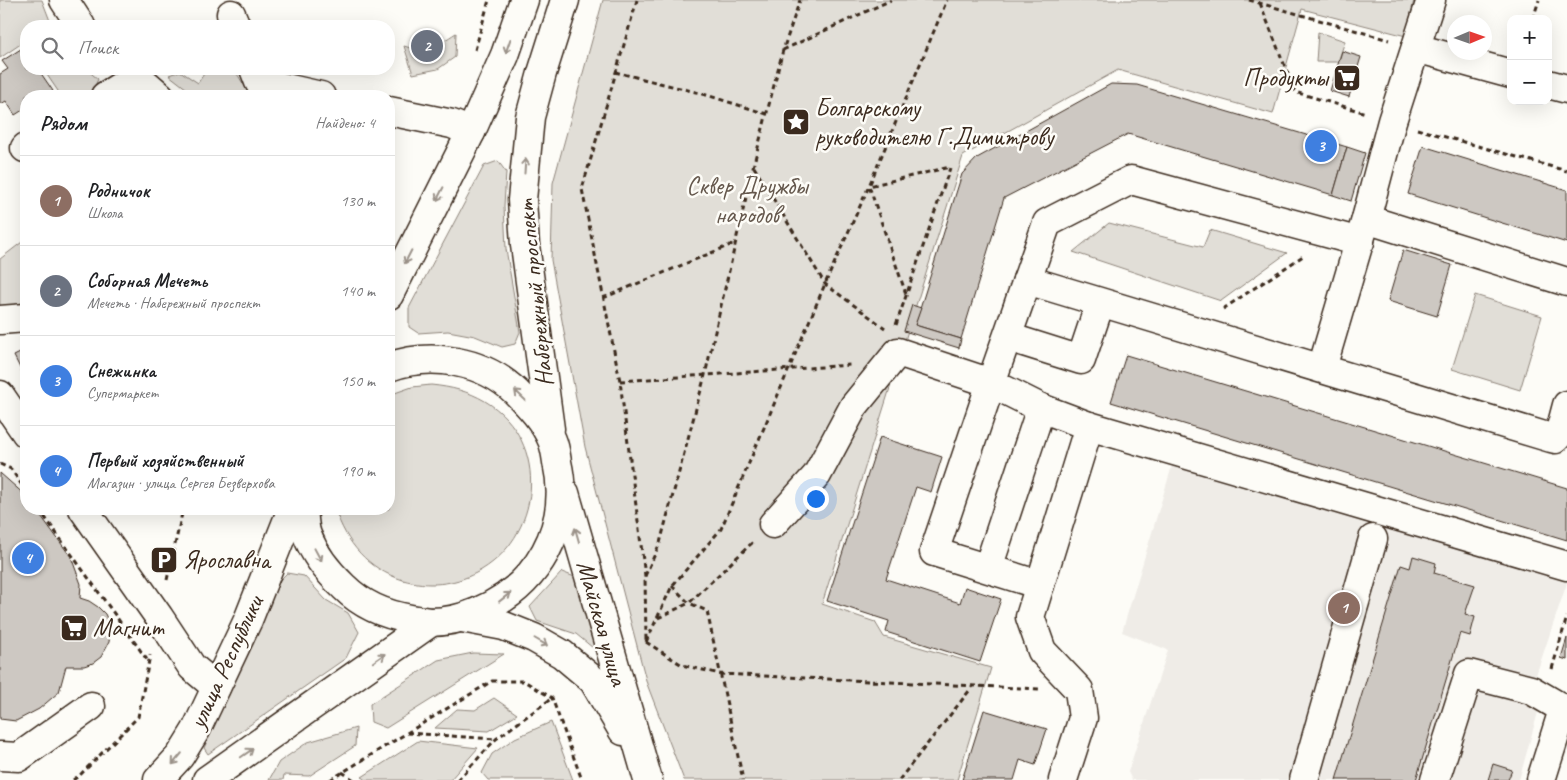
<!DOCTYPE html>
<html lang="ru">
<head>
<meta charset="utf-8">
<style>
  body { margin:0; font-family:Caveat,sans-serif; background:#f6f6f6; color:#202124 }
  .controls { position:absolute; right:15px; top:15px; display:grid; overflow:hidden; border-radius:10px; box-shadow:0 5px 20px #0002 }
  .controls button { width:45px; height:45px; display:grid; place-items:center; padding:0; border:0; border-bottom:1px solid #e0e0e0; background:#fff; color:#202124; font:25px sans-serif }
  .compass { position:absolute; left:1447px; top:15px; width:45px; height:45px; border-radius:50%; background:#fff; box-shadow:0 5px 20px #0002; rotate:88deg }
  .you { position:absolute; left:815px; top:498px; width:18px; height:18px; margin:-12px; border:4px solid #fff; border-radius:50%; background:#1a73e8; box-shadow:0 0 0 8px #1a73e833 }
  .badge { display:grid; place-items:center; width:32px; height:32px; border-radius:50%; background:#b45309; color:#fff; font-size:16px; font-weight:700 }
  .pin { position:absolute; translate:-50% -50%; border:2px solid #fff; box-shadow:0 1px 5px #0006 }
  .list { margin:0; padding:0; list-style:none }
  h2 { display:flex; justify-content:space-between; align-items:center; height:65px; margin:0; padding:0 20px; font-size:21px }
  h2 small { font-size:16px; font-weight:400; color:#757577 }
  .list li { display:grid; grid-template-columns:32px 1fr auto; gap:15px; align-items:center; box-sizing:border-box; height:90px; padding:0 20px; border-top:1px solid #e0e0e0 }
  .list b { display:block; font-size:19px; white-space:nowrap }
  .list p { margin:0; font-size:16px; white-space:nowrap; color:#757577 }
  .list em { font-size:16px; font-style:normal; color:#757577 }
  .icon { flex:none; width:28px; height:28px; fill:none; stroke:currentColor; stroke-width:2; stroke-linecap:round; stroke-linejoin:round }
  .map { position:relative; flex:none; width:1567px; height:780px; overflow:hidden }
  .search { position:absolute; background:#fff; box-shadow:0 5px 20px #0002; left:20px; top:20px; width:375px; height:55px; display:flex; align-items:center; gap:12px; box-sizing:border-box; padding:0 18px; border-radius:20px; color:#757577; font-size:19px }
  .panel { position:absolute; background:#fff; box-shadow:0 5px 20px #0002; left:20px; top:90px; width:375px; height:425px; border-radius:20px }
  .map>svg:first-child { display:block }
</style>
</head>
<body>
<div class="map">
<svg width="1567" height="780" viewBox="0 0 1567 780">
  <rect width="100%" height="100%" fill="#fdfcf7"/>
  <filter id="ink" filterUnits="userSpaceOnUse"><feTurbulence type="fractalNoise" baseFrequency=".02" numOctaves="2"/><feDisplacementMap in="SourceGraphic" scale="10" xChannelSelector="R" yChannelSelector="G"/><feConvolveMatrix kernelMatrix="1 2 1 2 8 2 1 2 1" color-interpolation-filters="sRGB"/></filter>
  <g filter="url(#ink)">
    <path fill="#efece7" d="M1172 466 1567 579V583L1531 690 1540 705 1519 780H1132L1128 772 1168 650 1122 632Z"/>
    <g fill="#e1ded7" stroke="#8e847a">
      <path d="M0 0H42L52 26H26V43L25 41 0 58Z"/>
      <path d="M603 0H1414L1406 36 1302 9 1273 114 1118 70 963 156 822 604 875 622 884 637 991 668 957 780H684L647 684 585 447 551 260 553 183Z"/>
      <path d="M1318 32 1345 41 1338 62H1316Z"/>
      <path d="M456 33 455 57 438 69 413 74 404 46C427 54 437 45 456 33Z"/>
      <path d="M43 69H86L98 79 91 95 88 96H59L58 91Z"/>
      <path d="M207 69H234L249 93 262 96H196L169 75 180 71 198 83Z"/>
      <path d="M498 161 506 172 504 206 506 249 520 332 515 344 502 347 475 336 448 331 418 333 409 327V308L484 166Z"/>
      <path d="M1109 223 1203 247 1210 230 1287 253 1221 301 1073 252Z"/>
      <path d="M26 239V306L0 309V259Z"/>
      <path d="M1475 295 1542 316 1520 390 1452 369Z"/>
      <path d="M431 385C451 387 468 391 485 401 552 441 542 539 476 573 453 585 428 587 403 580 368 569 346 543 335 509H389V395L412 387Z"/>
      <path d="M562 572 577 578 604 657 576 634 537 621 530 607Z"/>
      <path d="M287 573 304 576 326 600 348 613 359 632 346 658 208 754 204 748 277 583Z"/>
      <path d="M473 653 504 654 386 728 371 722 370 704 438 660Z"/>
      <path d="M494 698 517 714 489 731 435 728 457 709 475 710Z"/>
      <path d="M551 722 573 780H488L482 773 492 754 515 738Z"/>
      <path d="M356 728 355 746 309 776 284 775 283 780H269L279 762 308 742Z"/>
      <path d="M418 741 478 748 450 780H367L362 777Z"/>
    </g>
    <g fill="#cdc8c2" stroke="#3b2a1e">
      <path d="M24 47 26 50V69H38L53 91 44 96H26V108L15 115 6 101 1 104 0 102V74L8 69 2 61Z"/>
      <path d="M1342 51 1361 57 1349 97 1330 91Z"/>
      <path d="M1111 84 1137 85 1347 147 1333 195 1128 134 1004 198 961 339 915 325 962 174 977 158Z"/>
      <path d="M1423 146 1567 190V243L1408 194Z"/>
      <path d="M1347 147 1365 153 1351 201 1333 195Z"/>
      <path d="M1403 250 1452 265 1437 316 1388 301Z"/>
      <path d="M912 305 921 308 915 325 961 339 959 348 904 331Z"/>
      <path d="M26 350V380L14 356Z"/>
      <path d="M1126 355 1567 488V540L1111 402Z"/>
      <path d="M880 437 942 457 931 492 916 487 886 579 960 603 965 587 1001 599 980 662 886 632 889 621 827 601Z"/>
      <path d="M0 473 26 496V509H36L71 557 81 584 80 598 89 601 98 607 105 614 109 623 110 633 109 642 101 657 93 663 84 666H66L59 692 39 709 16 721 0 719Z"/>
      <path d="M1413 556 1436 563 1434 573 1475 585 1465 614 1475 617 1470 636 1460 633 1416 780H1336L1401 565 1410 568Z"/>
      <path d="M1567 638V660L1561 658Z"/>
      <path d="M984 710 1047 729 1035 765 1020 760 1014 780H962Z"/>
      <path d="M1493 764 1512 770 1508 780H1488Z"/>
    </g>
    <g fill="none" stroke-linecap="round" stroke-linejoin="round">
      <g stroke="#3b2a1e" stroke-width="31">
        <g id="minor">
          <path d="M64 0 81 26"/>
          <path d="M231 14 236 26"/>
          <path d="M1416 48 1511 74"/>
          <path d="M129 69 160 96"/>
          <path d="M254 69 259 82 321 96"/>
          <path d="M1548 84 1567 89"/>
          <path d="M105 96 137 76"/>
          <path d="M389 111 452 124 471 132"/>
          <path d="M25 148 26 147"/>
          <path d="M1366 219 1567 282"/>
          <path d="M1027 280 1551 438 1555 439 1559 435 1567 405"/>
          <path d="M0 320 26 318"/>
          <path d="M1008 337 1081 360 1100 303"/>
          <path d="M1322 368 1366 219 1392 121 1431 0"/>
          <path d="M0 395 26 433"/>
          <path d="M83 509 159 617 192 667 216 687"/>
          <path d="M773 524 817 475 854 406 898 352 991 383 1041 408 1089 426 1567 566"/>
          <path d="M988 568 1041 408"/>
          <path d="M1040 585 934 552 991 383 1047 223 1131 180 1360 242"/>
          <path d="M0 756 19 757 91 706"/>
          <path d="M1063 780 1083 718 1079 690 1042 651 1030 617 1089 426"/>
          <path d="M1304 780 1373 539"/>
          <path d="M1435 780 1469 674 1531 690 1567 711"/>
          <path d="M1541 780 1563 710"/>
        </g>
      </g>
      <g stroke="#3b2a1e" stroke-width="31">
        <g id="major">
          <path d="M389 295 471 132 505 55 524 0"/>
          <path d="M550 429 525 245 522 200 530 117 542 73 565 0"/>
          <path d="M565 493 648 780"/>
          <path d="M303 509C304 517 304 527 307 535 315 556 328 572 344 587 362 605 386 615 411 619 417 620 424 621 430 622 446 622 463 618 477 612 538 587 572 526 557 462 556 455 555 447 552 440 544 421 530 406 516 392 483 360 431 352 389 367"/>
          <path d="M462 618 504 626 534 638 562 654 593 680 623 731"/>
          <path d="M158 780 180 756 196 730 248 620 292 509"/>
          <path d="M207 780 431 622"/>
        </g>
      </g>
      <g stroke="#3b2a1e" stroke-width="3" stroke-dasharray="5 4" stroke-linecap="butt">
        <path d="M637 0 582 189 620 381 645 576 646 641"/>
        <path d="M1249 0 1389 40"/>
        <path d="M1260 3 1295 92 1366 113"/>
        <path d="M1533 19 1539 0"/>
        <path d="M475 50 489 0"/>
        <path d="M783 50 891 0"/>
        <path d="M615 72 700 93 767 114"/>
        <path d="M1417 129 1567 171"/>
        <path d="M754 167 825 284 885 328"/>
        <path d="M906 294 869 186 950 167"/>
        <path d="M603 298 735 243"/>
        <path d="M1223 309 1303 256"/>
        <path d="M896 325 950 168"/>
        <path d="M620 381 850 365"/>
        <path d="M0 464 11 469 26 491"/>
        <path d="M39 509 148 661"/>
        <path d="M645 576 660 543 705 375 753 167 783 50 800 0"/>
        <path d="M167 580 183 509"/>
        <path d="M672 586 689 603 707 611 743 780"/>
        <path d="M658 618 689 603 754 541"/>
        <path d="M646 642 672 586 721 529 825 284 869 186 947 0"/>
        <path d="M646 642 682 665 720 674 1040 689"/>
        <path d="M1552 669 1567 617"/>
        <path d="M407 733 495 739"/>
        <path d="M342 772 354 780"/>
        <path d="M73 780 80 775 138 717 150 655"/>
        <path d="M330 780 492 681H524L552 698 582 780"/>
        <path d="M458 780 496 739 552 698"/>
        <path d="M899 780 973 686"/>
      </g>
      <use href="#minor" stroke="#fdfcf7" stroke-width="28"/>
      <use href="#major" stroke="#fdfcf7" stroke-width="28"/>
    </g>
    <defs><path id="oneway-shaft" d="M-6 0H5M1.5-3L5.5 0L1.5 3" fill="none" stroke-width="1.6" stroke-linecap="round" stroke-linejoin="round" transform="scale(1.25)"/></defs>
    <g stroke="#9c938a">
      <use href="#oneway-shaft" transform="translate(508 46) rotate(109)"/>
      <use href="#oneway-shaft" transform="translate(525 166) rotate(-86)"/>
      <use href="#oneway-shaft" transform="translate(440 194) rotate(117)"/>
      <use href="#oneway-shaft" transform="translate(408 257) rotate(117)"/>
      <use href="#oneway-shaft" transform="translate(520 395) rotate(-136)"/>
      <use href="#oneway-shaft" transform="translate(577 535) rotate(-106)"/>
      <use href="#oneway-shaft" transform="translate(318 555) rotate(62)"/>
      <use href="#oneway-shaft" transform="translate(505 597) rotate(-38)"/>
      <use href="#oneway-shaft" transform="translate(541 642) rotate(30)"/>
      <use href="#oneway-shaft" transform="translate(379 658) rotate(-35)"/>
      <use href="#oneway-shaft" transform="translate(247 753) rotate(-35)"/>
      <use href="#oneway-shaft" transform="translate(177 759) rotate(130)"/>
    </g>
  </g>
  <defs>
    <g id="supermarket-square" transform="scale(1.4375)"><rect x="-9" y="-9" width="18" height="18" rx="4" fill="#3b2a1e" stroke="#fdfcf7"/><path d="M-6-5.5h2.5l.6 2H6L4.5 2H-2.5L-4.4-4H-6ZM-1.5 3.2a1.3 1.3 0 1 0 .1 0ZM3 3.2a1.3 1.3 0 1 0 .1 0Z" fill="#fff"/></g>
    <g id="sight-square" transform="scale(1.4375)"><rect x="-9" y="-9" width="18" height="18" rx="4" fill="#3b2a1e" stroke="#fdfcf7"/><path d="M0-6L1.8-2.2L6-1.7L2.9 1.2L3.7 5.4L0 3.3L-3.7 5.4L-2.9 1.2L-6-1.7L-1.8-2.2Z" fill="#fff"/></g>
    <g id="parking-square" transform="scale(1.4375)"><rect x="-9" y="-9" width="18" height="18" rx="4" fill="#3b2a1e" stroke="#fdfcf7"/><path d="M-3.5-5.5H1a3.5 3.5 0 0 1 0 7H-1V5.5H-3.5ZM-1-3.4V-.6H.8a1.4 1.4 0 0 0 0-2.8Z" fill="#fff"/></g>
  </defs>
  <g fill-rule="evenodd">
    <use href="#supermarket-square" x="1347" y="78"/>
    <use href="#sight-square" x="796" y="122"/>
    <use href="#parking-square" x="164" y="560"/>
    <use href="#supermarket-square" x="74" y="628"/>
  </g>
  <g text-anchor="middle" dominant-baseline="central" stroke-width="5" stroke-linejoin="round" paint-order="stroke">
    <g font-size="25" fill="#3b2a1e" stroke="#fdfcf7" text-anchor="start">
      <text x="1328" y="78" text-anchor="end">Продукты</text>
      <text x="815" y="108">Болгарскому<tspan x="815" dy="29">руководителю Г.Димитрову</tspan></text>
      <text x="183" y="560">Ярославна</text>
      <text x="93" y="628">Магнит</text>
    </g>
    <g font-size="25" fill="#64574c" stroke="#fdfcf7">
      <text x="747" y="186">Сквер Дружбы<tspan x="747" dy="29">народов</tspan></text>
    </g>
    <g font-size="25" fill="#3b2a1e" stroke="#fdfcf7">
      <text transform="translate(535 293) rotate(-96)">Набережный проспект</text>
      <text transform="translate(602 623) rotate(74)">Майская улица</text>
      <text transform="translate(226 662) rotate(-65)">улица Республики</text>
    </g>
  </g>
</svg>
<div class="controls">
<button>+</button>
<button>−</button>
</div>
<svg class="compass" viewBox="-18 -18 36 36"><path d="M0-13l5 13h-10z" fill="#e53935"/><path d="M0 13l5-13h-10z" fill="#757577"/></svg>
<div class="you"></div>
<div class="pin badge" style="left:1344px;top:608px;background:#8d6e63">1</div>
<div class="pin badge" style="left:427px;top:46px;background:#6b7280">2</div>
<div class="pin badge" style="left:1321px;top:146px;background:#3f7fe0">3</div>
<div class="pin badge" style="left:28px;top:558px;background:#3f7fe0">4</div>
<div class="search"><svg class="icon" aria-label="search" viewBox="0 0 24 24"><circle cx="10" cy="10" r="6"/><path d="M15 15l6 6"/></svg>Поиск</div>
<section class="panel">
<h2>Рядом<small>Найдено: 4</small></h2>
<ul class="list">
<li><span class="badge" style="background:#8d6e63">1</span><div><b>Родничок</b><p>Школа</p></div><em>130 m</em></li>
<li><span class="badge" style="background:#6b7280">2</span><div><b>Соборная Мечеть</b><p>Мечеть · Набережный проспект</p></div><em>140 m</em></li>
<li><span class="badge" style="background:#3f7fe0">3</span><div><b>Снежинка</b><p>Супермаркет</p></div><em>150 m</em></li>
<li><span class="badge" style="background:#3f7fe0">4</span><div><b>Первый хозяйственный</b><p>Магазин · улица Сергея Безверхова</p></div><em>190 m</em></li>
</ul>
</section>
</div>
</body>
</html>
